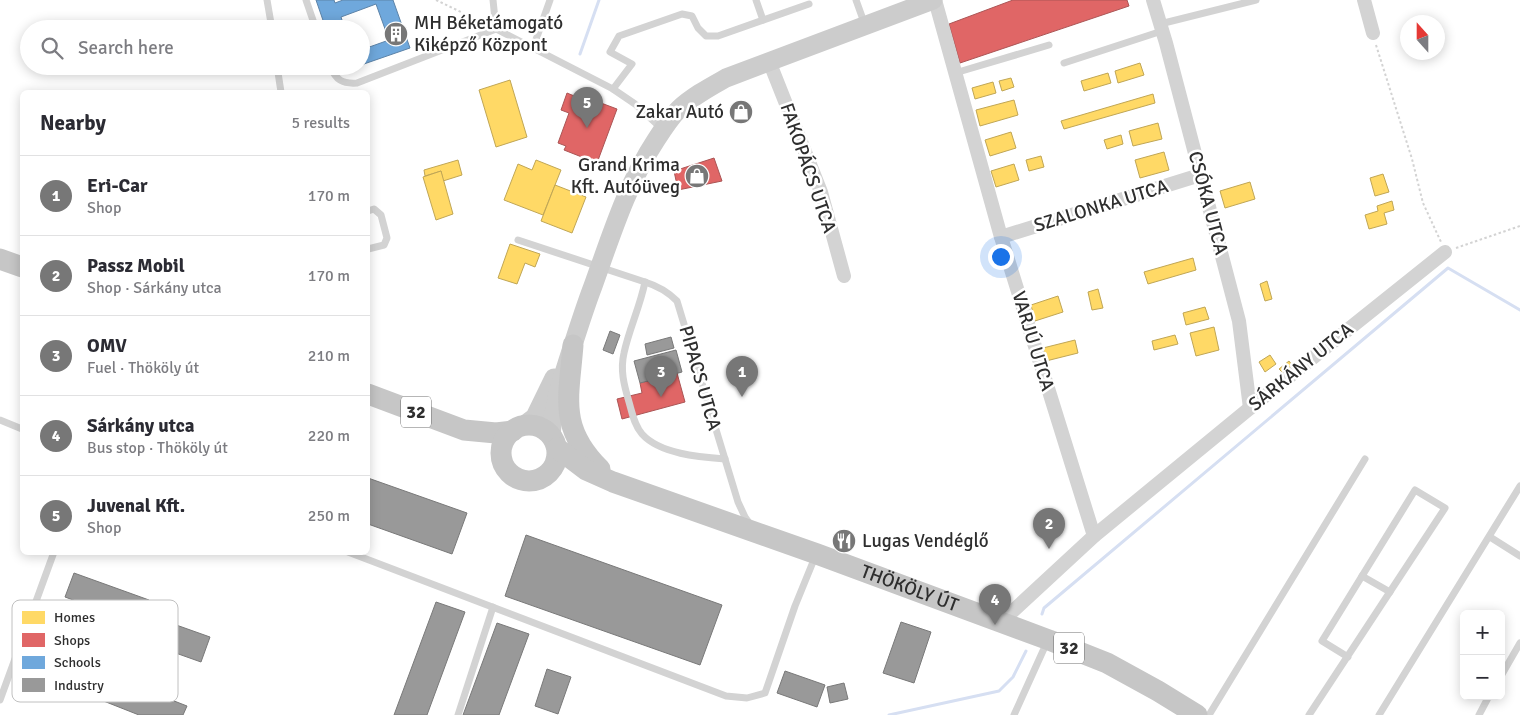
<!DOCTYPE html>
<html lang="en">
<head>
<meta charset="utf-8">
<style>
  body { margin:0; font-family:Signika,sans-serif; background:#f2f2f3; color:#2b2b33 }
  .controls { position:absolute; right:15px; bottom:15px; display:grid; overflow:hidden; border-radius:8px; box-shadow:0 2px 12px #0003 }
  .controls button { width:45px; height:45px; display:grid; place-items:center; padding:0; border:0; border-bottom:1px solid #e1e1e2; background:#fff; color:#2b2b33; font:25px sans-serif }
  .compass { position:absolute; left:1400px; top:15px; width:45px; height:45px; border-radius:50%; background:#fff; box-shadow:0 2px 12px #0003; rotate:339deg }
  .you { position:absolute; left:1000px; top:256px; width:18px; height:18px; margin:-12px; border:4px solid #fff; border-radius:50%; background:#1a73e8; box-shadow:0 0 0 8px #1a73e833 }
  .badge { display:grid; place-items:center; width:32px; height:32px; border-radius:50%; background:#777; color:#fff; font-size:16px; font-weight:700 }
  .pin { position:absolute; translate:-50% -41px; filter:drop-shadow(0 1px 2px #0008) }
  .pin::after { content:''; position:absolute; top:26px; width:18px; height:15px; background:inherit; clip-path:polygon(0 0,100% 0,50% 100%) }
  .list { margin:0; padding:0; list-style:none }
  h2 { display:flex; justify-content:space-between; align-items:center; height:65px; margin:0; padding:0 20px; font-size:21px }
  h2 small { font-size:16px; font-weight:400; color:#7c7c81 }
  .list li { display:grid; grid-template-columns:32px 1fr auto; gap:15px; align-items:center; box-sizing:border-box; height:80px; padding:0 20px; border-top:1px solid #e1e1e2 }
  .list b { display:block; font-size:19px; white-space:nowrap }
  .list p { margin:0; font-size:16px; white-space:nowrap; color:#7c7c81 }
  .list em { font-size:16px; font-style:normal; color:#7c7c81 }
  .icon { flex:none; width:28px; height:28px; fill:none; stroke:currentColor; stroke-width:2; stroke-linecap:round; stroke-linejoin:round }
  .map { position:relative; flex:none; width:1520px; height:715px; overflow:hidden }
  .search { position:absolute; background:#fff; box-shadow:0 2px 12px #0003; left:20px; top:20px; width:350px; height:55px; display:flex; align-items:center; gap:12px; box-sizing:border-box; padding:0 18px; border-radius:28px; color:#7c7c81; font-size:19px }
  .panel { position:absolute; background:#fff; box-shadow:0 2px 12px #0003; left:20px; top:90px; width:350px; height:465px; border-radius:8px }
  .map>svg:first-child { display:block }
</style>
</head>
<body>
<div class="map">
<svg width="1520" height="715" viewBox="0 0 1520 715">
  <rect width="100%" height="100%" fill="#fff"/>
  <g fill="#ffd966" stroke="#c0a655">
    <path d="M1140 63 1144 75 1118 83 1115 71Z"/>
    <path d="M1108 73 1111 83 1084 91 1081 81Z"/>
    <path d="M1011 78 1014 87 1002 91 999 81Z"/>
    <path d="M510 80 527 137 496 147 479 90Z"/>
    <path d="M993 82 996 93 975 99 972 88Z"/>
    <path d="M1153 94 1155 103 1064 129 1061 121Z"/>
    <path d="M1014 100 1018 115 980 126 976 110Z"/>
    <path d="M1158 123 1162 139 1133 146 1129 131Z"/>
    <path d="M1011 132 1016 148 990 156 985 140Z"/>
    <path d="M1121 135 1123 144 1107 149 1104 140Z"/>
    <path d="M1164 152 1169 170 1140 178 1135 160Z"/>
    <path d="M1041 156 1044 167 1029 171 1026 160Z"/>
    <path d="M458 160 462 175 443 181 441 171 425 176 424 170Z"/>
    <path d="M536 160 561 170 543 215 504 200 518 164 532 170Z"/>
    <path d="M1014 164 1019 180 996 187 991 171Z"/>
    <path d="M441 171 453 214 436 220 423 177Z"/>
    <path d="M1383 174 1389 192 1375 196 1370 178Z"/>
    <path d="M1250 182 1255 199 1225 208 1220 191Z"/>
    <path d="M555 185 586 197 572 233 541 221Z"/>
    <path d="M1392 201 1394 210 1384 213 1387 224 1369 229 1365 215 1378 211 1377 206Z"/>
    <path d="M510 244 540 254 535 267 525 263 517 284 498 278Z"/>
    <path d="M1193 258 1196 270 1148 284 1144 272Z"/>
    <path d="M1267 281 1272 299 1265 301 1260 284Z"/>
    <path d="M1098 289 1103 308 1092 310 1088 292Z"/>
    <path d="M1058 296 1063 312 1035 321 1031 305Z"/>
    <path d="M1205 307 1209 319 1186 325 1183 313Z"/>
    <path d="M1214 327 1219 350 1196 356 1190 333Z"/>
    <path d="M1175 335 1178 344 1154 350 1152 341Z"/>
    <path d="M1075 340 1078 353 1046 361 1043 348Z"/>
    <path d="M1270 355 1276 364 1265 372 1259 362Z"/>
    <path d="M1289 361 1292 365 1283 373 1279 369Z"/>
  </g>
  <g fill="#e06666" stroke="#ab5555">
    <path d="M1013 0H1127L1129 6 960 63 949 24Z"/>
    <path d="M567 93 584 100 585 97 617 109 597 163 564 150 566 146 558 143 569 113 561 110Z"/>
    <path d="M714 158 722 181 678 190 674 171Z"/>
    <path d="M677 373 685 402 622 419 617 399 642 393 640 383Z"/>
  </g>
  <path fill="#6fa8dc" stroke="#5c83a8" d="M316 0H334L335 3 343 0H393L410 48 361 65V50L389 40 376 4 341 17 345 29H326Z"/>
  <g fill="#999" stroke="#797979">
    <path d="M610 331 620 335 613 354 603 350Z"/>
    <path d="M671 337 674 348 647 355 645 344Z"/>
    <path d="M676 350 682 372 640 383 634 361Z"/>
    <path d="M368 478 467 513 452 554 368 524Z"/>
    <path d="M526 535 722 605 700 665 505 596Z"/>
    <path d="M74 573 149 600 144 614 134 610 130 621 65 597Z"/>
    <path d="M436 602 465 612 427 715H394Z"/>
    <path d="M134 610 210 637 201 662 125 635Z"/>
    <path d="M901 622 931 632 914 683 883 673Z"/>
    <path d="M497 623 529 634 499 715H463Z"/>
    <path d="M547 669 571 677 558 714 535 706Z"/>
    <path d="M785 671 825 685 817 707 777 693Z"/>
    <path d="M110 676 187 706 183 715H139L101 700Z"/>
    <path d="M844 683 848 699 830 703 827 687Z"/>
  </g>
  <g fill="none" stroke-linecap="round" stroke-linejoin="round">
    <g stroke="#d6dff2" stroke-width="3">
      <path d="M580 54 599 0"/>
      <path d="M1042 614 1044 608 1448 268 1520 310"/>
      <path d="M889 715 999 691 1013 677 1026 651"/>
    </g>
    <g stroke="#d3d3d3" stroke-width="2" stroke-dasharray="2.5 2.5" stroke-linecap="butt">
      <path d="M436 0 486 24"/>
      <path d="M1376 45 1412 159 1423 203 1441 242"/>
      <path d="M1456 248 1520 226"/>
    </g>
    <g stroke="#d3d3d3" stroke-width="7">
      <path d="M267 0 272 29"/>
      <path d="M306 0 316 29"/>
      <path d="M493 0 496 29"/>
      <path d="M756 0 763 20"/>
      <path d="M856 0 865 25"/>
      <path d="M1160 24 1256 0"/>
      <path d="M496 29 613 89 635 104 662 129"/>
      <path d="M533 48 550 0"/>
      <path d="M1064 63 1162 31"/>
      <path d="M277 66 281 92"/>
      <path d="M330 66C336 80 342 84 357 83L496 29"/>
      <path d="M955 73 1049 45"/>
      <path d="M613 89 632 64 610 52 619 36 682 14 692 16 698 28 706 36H718L809 4"/>
      <path d="M368 211 374 209 381 215 387 238 384 245 368 249"/>
      <path d="M518 240 645 282C658 286 667 291 677 301L738 502 745 517 750 524"/>
      <path d="M645 282C640 307 629 329 624 353 620 370 624 385 629 402 632 412 634 425 642 434 660 454 699 457 725 459"/>
      <path d="M0 420 22 429"/>
      <path d="M1490 537 1520 556"/>
      <path d="M348 552 726 696 747 698 765 693 795 606 815 557"/>
      <path d="M1362 576 1390 592"/>
      <path d="M1501 676 1520 643"/>
      <path d="M0 700 54 552"/>
      <path d="M458 715 493 607"/>
      <path d="M1014 715 1047 642"/>
      <path d="M1209 715 1365 459"/>
      <path d="M1309 715 1445 508 1415 490 1322 641 1348 657"/>
      <path d="M1379 715 1520 486"/>
      <path d="M1479 715 1489 696"/>
    </g>
    <g stroke="#d3d3d3" stroke-width="14">
      <path d="M935 0 1001 237 1094 536"/>
      <path d="M1153 0 1166 43 1239 321 1250 408"/>
      <path d="M1364 0 1373 33"/>
      <path d="M769 61 821 192 844 276"/>
      <path d="M1001 237 1200 175"/>
      <path d="M1001 622 1094 536 1250 408 1445 252"/>
    </g>
    <g stroke="#ccc" stroke-width="19">
      <path d="M523 426 535 417 554 378"/>
      <path d="M551 436C553 406 562 379 571 351 578 329 585 307 593 286 611 236 627 184 656 140 663 129 670 118 679 109 693 96 710 87 726 78L933 0"/>
    </g>
    <g stroke="#c6c6c6" stroke-width="21">
      <path d="M0 259 22 267"/>
      <path d="M573 345C569 398 558 427 600 469"/>
      <path d="M368 394 464 430 496 433 513 431"/>
      <circle cx="529" cy="453" r="28"/>
      <path id="s1" d="M557 448 586 470 613 482 817 554 1049 640 1107 663 1158 691 1197 715"/>
    </g>
  </g>
  <defs>
    <g id="building-disc" transform="scale(1.25)"><circle r="9.5" fill="#777" stroke="#fff"/><path d="M-4-6H4V6H1V3H-1V6H-4ZM-2.5-4.3h1.7v1.8h-1.7ZM.8-4.3h1.7v1.8H.8ZM-2.5-1h1.7V.8h-1.7ZM.8-1h1.7V.8H.8Z" fill="#fff"/></g>
    <g id="shop-disc" transform="scale(1.25)"><circle r="9.5" fill="#777" stroke="#fff"/><path d="M-5-2.5h2.3a2.7 3.5 0 0 1 5.4 0H5L5.5 6h-11ZM-1.5-2.5h3a1.5 2.3 0 0 0-3 0Z" fill="#fff"/></g>
    <g id="restaurant-disc" transform="scale(1.25)"><circle r="9.5" fill="#777" stroke="#fff"/><path d="M-5-6h1v4h1v-4h1v4h1v-4h1v5L-1.5 .5V6h-2V.5L-5-1ZM5-6V6H3V1.5H1.5Q1.5-4 5-6Z" fill="#fff"/></g>
  </defs>
  <g fill-rule="evenodd">
    <use href="#building-disc" x="396" y="34"/>
    <use href="#shop-disc" x="741" y="112"/>
    <use href="#shop-disc" x="697" y="176"/>
    <use href="#restaurant-disc" x="844" y="541"/>
  </g>
  <g text-anchor="middle" dominant-baseline="central" stroke-width="5" stroke-linejoin="round" paint-order="stroke">
    <g fill="#fff" stroke="#6d6d6d" stroke-width="1">
      <rect x="401" y="396.5" width="30" height="31" rx="4"/>
      <rect x="1054" y="632.5" width="30" height="31" rx="4"/>
    </g>
    <g font-size="18" font-weight="bold" fill="#2e2e2e">
      <text x="416" y="412">32</text>
      <text x="1069" y="648">32</text>
    </g>
    <g font-size="19" fill="#2e2e2e" stroke="#fff" text-anchor="start">
      <text x="414" y="23">MH Béketámogató<tspan x="414" dy="22">Kiképző Központ</tspan></text>
      <text x="724" y="112" text-anchor="end">Zakar Autó</text>
      <text x="680" y="165" text-anchor="end">Grand Krima<tspan x="680" dy="22">Kft. Autóüveg</tspan></text>
      <text x="862" y="541">Lugas Vendéglő</text>
    </g>
    <g font-size="19" fill="#2e2e2e" stroke="#fff">
      <text transform="translate(808 168) rotate(71)">FAKOPÁCS UTCA</text>
      <text transform="translate(1208 203) rotate(75)">CSÓKA UTCA</text>
      <text transform="translate(1101 206) rotate(-17)">SZALONKA UTCA</text>
      <text transform="translate(1033 341) rotate(73)">VARJÚ UTCA</text>
      <text transform="translate(1301 367) rotate(-39)">SÁRKÁNY UTCA</text>
      <text transform="translate(700 378) rotate(74)">PIPACS UTCA</text>
      <text stroke="none"><textPath href="#s1" startOffset="381">THÖKÖLY ÚT</textPath></text>
    </g>
  </g>
  <rect x="12" y="600" width="166" height="102" rx="8" fill="#fff" stroke="#c0c0c0" stroke-width="1"/>
  <rect x="22" y="611" width="23" height="13" fill="#ffd966"/>
  <rect x="22" y="633" width="23" height="14" fill="#e06666"/>
  <rect x="22" y="656" width="23" height="13" fill="#6fa8dc"/>
  <rect x="22" y="678" width="23" height="14" fill="#999"/>
  <g font-size="14" fill="#2e2e2e">
    <text x="54" y="622">Homes</text>
    <text x="54" y="645">Shops</text>
    <text x="54" y="667">Schools</text>
    <text x="54" y="690">Industry</text>
  </g>
</svg>
<div class="controls">
<button>+</button>
<button>−</button>
</div>
<svg class="compass" viewBox="-18 -18 36 36"><path d="M0-13l5 13h-10z" fill="#e53935"/><path d="M0 13l5-13h-10z" fill="#7c7c81"/></svg>
<div class="you"></div>
<div class="pin badge" style="left:742px;top:397px">1</div>
<div class="pin badge" style="left:1049px;top:549px">2</div>
<div class="pin badge" style="left:661px;top:397px">3</div>
<div class="pin badge" style="left:995px;top:625px">4</div>
<div class="pin badge" style="left:587px;top:128px">5</div>
<div class="search"><svg class="icon" aria-label="search" viewBox="0 0 24 24"><circle cx="10" cy="10" r="6"/><path d="M15 15l6 6"/></svg>Search here</div>
<section class="panel">
<h2>Nearby<small>5 results</small></h2>
<ul class="list">
<li><span class="badge">1</span><div><b>Eri-Car</b><p>Shop</p></div><em>170 m</em></li>
<li><span class="badge">2</span><div><b>Passz Mobil</b><p>Shop · Sárkány utca</p></div><em>170 m</em></li>
<li><span class="badge">3</span><div><b>OMV</b><p>Fuel · Thököly út</p></div><em>210 m</em></li>
<li><span class="badge">4</span><div><b>Sárkány utca</b><p>Bus stop · Thököly út</p></div><em>220 m</em></li>
<li><span class="badge">5</span><div><b>Juvenal Kft.</b><p>Shop</p></div><em>250 m</em></li>
</ul>
</section>
</div>
</body>
</html>
